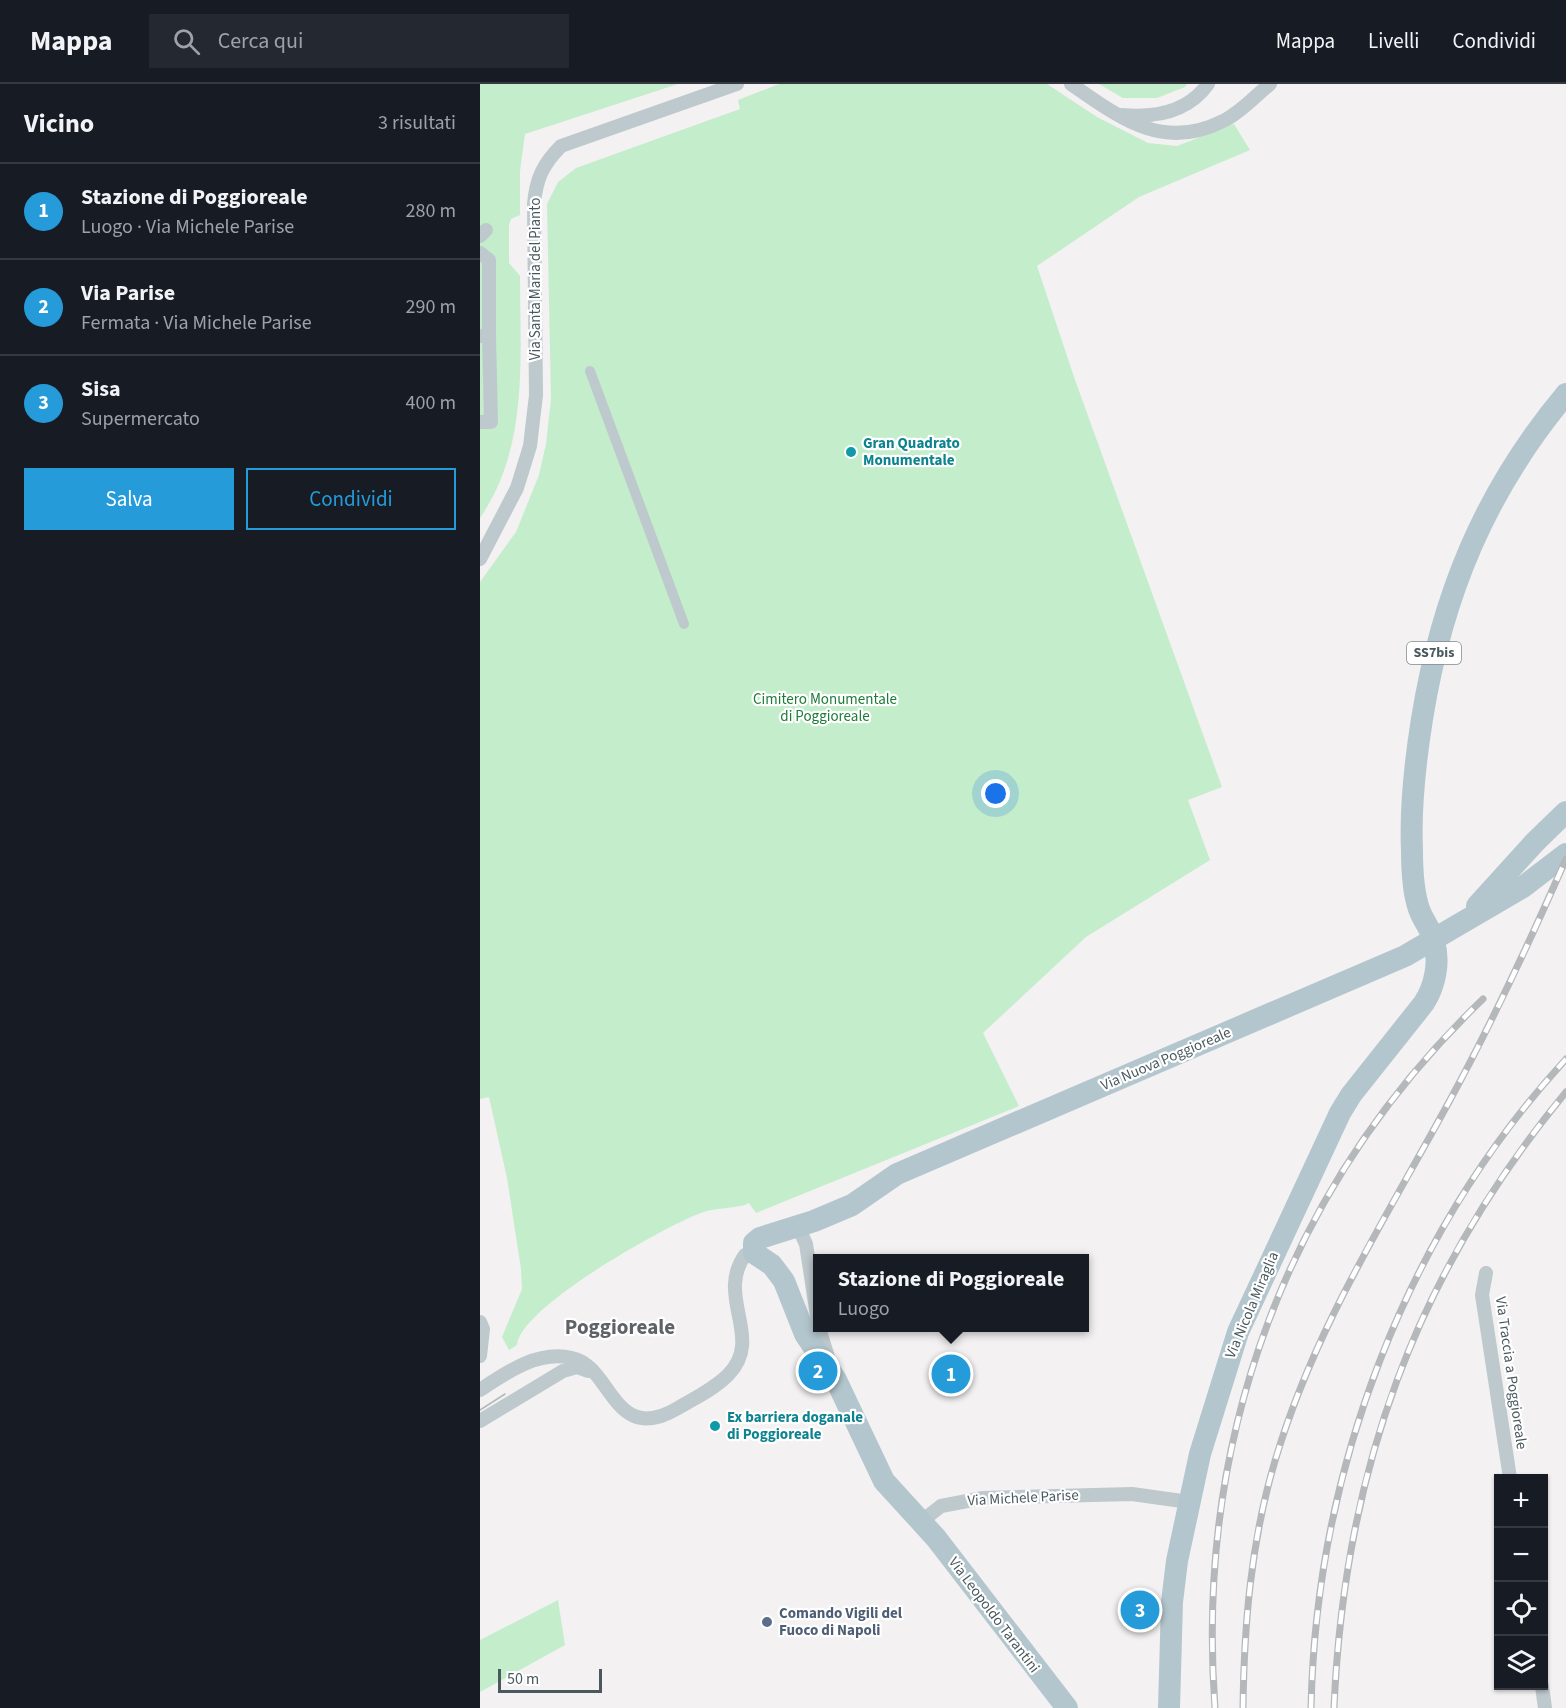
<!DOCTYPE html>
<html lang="it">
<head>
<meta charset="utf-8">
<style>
  body { margin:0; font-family:"Source Sans 3",sans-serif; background:#242831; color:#f1f3f6 }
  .controls { position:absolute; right:18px; bottom:18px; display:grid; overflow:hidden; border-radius:0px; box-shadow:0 2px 4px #0004 }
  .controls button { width:54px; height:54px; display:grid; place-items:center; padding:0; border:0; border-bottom:2px solid #363941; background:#171b24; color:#f1f3f6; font:30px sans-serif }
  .scale { position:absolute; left:18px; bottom:15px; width:104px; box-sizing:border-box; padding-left:6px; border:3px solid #4a595e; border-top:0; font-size:16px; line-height:21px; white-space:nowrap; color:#4a595e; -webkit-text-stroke:4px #fff; paint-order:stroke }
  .you { position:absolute; left:516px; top:710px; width:21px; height:21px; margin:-15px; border:4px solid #fff; border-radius:50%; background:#1a73e8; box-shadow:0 0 0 9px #1a73e833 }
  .badge { display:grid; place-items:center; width:39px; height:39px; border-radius:50%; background:#259bda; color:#fff; font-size:20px; font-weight:700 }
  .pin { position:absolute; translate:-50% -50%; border:3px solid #fff; box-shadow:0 2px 6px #0006 }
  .popup { position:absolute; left:333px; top:1170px; width:276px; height:78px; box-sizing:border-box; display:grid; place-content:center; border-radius:0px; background:#171b24; filter:drop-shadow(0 2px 4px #0005); font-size:20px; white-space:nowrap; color:#9ea1a6 }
  .popup b { font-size:22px; color:#f1f3f6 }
  .popup::after { content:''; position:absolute; left:50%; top:100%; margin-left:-12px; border:12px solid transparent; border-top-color:#171b24 }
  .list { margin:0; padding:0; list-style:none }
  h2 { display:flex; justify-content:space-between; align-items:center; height:78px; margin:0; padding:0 24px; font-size:26px }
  h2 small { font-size:20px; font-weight:400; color:#9ea1a6 }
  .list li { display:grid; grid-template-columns:39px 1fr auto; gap:18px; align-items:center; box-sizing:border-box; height:96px; padding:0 24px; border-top:2px solid #363941 }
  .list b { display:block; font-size:22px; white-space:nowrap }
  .list p { margin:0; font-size:20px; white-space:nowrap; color:#9ea1a6 }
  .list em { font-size:20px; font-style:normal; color:#9ea1a6 }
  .actions { display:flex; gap:12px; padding:18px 24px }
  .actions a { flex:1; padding:14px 0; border:2px solid #259bda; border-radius:0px; text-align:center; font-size:21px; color:#259bda }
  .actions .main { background:#259bda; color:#fff }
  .icon { flex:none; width:33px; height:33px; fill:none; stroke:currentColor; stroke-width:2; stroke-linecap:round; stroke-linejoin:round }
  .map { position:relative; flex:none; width:1086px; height:1624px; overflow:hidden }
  header { display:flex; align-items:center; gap:36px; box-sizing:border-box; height:84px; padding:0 30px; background:#171b24; border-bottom:2px solid #363941 }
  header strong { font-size:28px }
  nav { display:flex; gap:33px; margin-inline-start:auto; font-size:21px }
  .search { width:420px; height:54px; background:#242831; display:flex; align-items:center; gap:15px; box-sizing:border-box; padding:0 21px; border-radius:0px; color:#9ea1a6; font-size:22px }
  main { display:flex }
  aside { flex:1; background:#171b24 }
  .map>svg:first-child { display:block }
</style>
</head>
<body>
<header>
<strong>Mappa</strong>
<div class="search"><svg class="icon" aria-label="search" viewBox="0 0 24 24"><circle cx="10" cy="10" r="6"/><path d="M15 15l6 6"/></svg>Cerca qui</div>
<nav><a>Mappa</a><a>Livelli</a><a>Condividi</a></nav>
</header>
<main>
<aside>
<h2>Vicino<small>3 risultati</small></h2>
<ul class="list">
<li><span class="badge">1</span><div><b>Stazione di Poggioreale</b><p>Luogo · Via Michele Parise</p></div><em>280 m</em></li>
<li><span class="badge">2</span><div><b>Via Parise</b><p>Fermata · Via Michele Parise</p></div><em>290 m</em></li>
<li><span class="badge">3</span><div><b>Sisa</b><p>Supermercato</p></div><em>400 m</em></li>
</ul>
<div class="actions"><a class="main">Salva</a><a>Condividi</a></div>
</aside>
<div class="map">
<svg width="1086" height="1624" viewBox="0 0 1086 1624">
  <rect width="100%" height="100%" fill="#f3f1f2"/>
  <g fill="#c4edcb">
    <path d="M0 0H198L45 50 40 87V131L31 135 29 141V179L40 192C40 275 49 363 0 434Z"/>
    <path d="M299 0H567L617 33 668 59 697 62 754 40 770 66 659 113 557 182 594 293 742 703 708 716 730 776 606 853 503 949 539 1022 276 1129 269 1119C258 1125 236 1123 221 1129 185 1142 40 1223 37 1261L29 1266 22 1253 42 1205 41 1185 27 1094 9 1013 0 1015V498L36 448 59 391 66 360 71 315 67 120 78 98 96 84 260 25 258 16Z"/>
    <path d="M619 0H707L705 3 677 14H643Z"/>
    <path d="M78 1516 85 1561 0 1608V1556Z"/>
  </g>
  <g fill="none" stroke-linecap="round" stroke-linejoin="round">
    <path stroke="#bec9cd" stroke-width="10" d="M110 287 204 540"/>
    <g stroke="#bec9cd" stroke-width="14">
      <path d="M591 0C639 33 682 68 743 37 760 29 775 12 790 0"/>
      <path d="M642 31C675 34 708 28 728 0"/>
      <path d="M0 152 6 146"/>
      <path d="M0 169 9 176V251L2 252"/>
      <path d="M0 338H11L9 251"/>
      <path d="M0 475 37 404 50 362 56 311 54 120C56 95 63 80 81 62L257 0"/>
      <path d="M320 1147 326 1160 338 1238"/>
      <path d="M1006 1189 1002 1211 1030 1394"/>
      <path d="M0 1238 3 1245 0 1272"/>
      <path d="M339 1244 348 1273"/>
      <path d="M0 1306C27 1288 58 1266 92 1274 132 1282 133 1363 198 1324 215 1314 234 1305 248 1291 285 1254 235 1213 265 1171"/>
      <path d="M0 1337 83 1287 97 1283 108 1287"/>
      <path d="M442 1437 461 1422 503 1414 652 1410 709 1418"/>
      <path d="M1062 1602 1065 1624"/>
    </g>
    <g stroke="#b3c6ce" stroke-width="22">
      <path d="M997 822 1055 758 1086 728"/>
      <path d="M587 1624 456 1454 404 1397 356 1296 325 1250 304 1197 292 1181 274 1169V1159L280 1154 334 1137 372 1121 417 1090 925 872 1043 803 1086 770"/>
      <path d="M689 1624 692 1518 697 1477 720 1370 758 1248 860 1029 871 1011 944 919C955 902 960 878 954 858 952 846 943 837 939 825 933 808 932 785 932 766 930 722 935 679 942 635 962 511 1005 407 1086 310"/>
    </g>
    <path stroke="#b4b8bb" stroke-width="1.5" d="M0 1326 25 1310"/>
    <g stroke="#b4b8bb" stroke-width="7">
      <g id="rail">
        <path d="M735 1624C715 1354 807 1103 1003 915"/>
        <path d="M763 1624C764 1541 771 1457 795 1377 834 1245 905 1136 970 1016 1013 937 1050 857 1086 775"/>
        <path d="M831 1624C836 1387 925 1150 1086 975"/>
        <path d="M854 1624C864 1388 935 1191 1086 1008"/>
      </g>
    </g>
    <use href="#rail" stroke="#fff" stroke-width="4.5" stroke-dasharray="14" stroke-linecap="butt"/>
  </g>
  <g fill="#0f9aa8" stroke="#fff" stroke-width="2">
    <circle cx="371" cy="368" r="6"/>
    <circle cx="235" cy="1342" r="6"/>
  </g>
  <circle fill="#5c6f8a" stroke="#fff" stroke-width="2" cx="287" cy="1538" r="6"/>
  <g text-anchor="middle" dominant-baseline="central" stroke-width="4.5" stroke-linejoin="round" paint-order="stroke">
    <rect fill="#fff" stroke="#808b8e" stroke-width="1.5" x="927" y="558" width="54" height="22" rx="4.5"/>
    <g font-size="14" font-weight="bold" fill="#4a595e">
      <text x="954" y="569">SS7bis</text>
    </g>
    <g font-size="15" fill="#4a595e" stroke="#fff">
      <text transform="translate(55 195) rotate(-90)">Via Santa Maria del Pianto</text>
      <text transform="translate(686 975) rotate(-23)">Via Nuova Poggioreale</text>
      <text transform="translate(772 1221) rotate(-67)">Via Nicola Miraglia</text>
      <text transform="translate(1031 1289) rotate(82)">Via Traccia a Poggioreale</text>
      <text transform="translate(543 1414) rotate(-3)">Via Michele Parise</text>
      <text transform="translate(514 1531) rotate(53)">Via Leopoldo Tarantini</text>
    </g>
    <g font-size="15" font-weight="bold" fill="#0d838f" stroke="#fff" text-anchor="start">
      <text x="383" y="359">Gran Quadrato<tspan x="383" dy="17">Monumentale</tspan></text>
      <text x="247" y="1333">Ex barriera doganale<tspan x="247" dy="17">di Poggioreale</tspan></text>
    </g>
    <g font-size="15" fill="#1e7c38" stroke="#fff">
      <text x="345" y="615">Cimitero Monumentale<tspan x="345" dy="17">di Poggioreale</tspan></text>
    </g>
    <g font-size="15" font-weight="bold" fill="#4e5e75" stroke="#fff" text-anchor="start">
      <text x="299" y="1529">Comando Vigili del<tspan x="299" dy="17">Fuoco di Napoli</tspan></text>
    </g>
    <g font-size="21" font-weight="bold" fill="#5e6366" stroke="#fff">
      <text x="140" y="1243">Poggioreale</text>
    </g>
  </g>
</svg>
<div class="controls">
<button>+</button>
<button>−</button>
<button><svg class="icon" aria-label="locate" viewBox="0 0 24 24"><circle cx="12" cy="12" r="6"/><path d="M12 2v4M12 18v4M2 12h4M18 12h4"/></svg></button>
<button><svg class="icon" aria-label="layers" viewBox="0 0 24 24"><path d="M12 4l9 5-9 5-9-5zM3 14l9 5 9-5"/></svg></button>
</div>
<div class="scale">50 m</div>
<div class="you"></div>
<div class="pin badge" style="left:471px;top:1290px">1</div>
<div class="popup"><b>Stazione di Poggioreale</b>Luogo</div>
<div class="pin badge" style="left:338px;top:1287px">2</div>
<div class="pin badge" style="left:660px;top:1526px">3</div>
</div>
</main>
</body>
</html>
